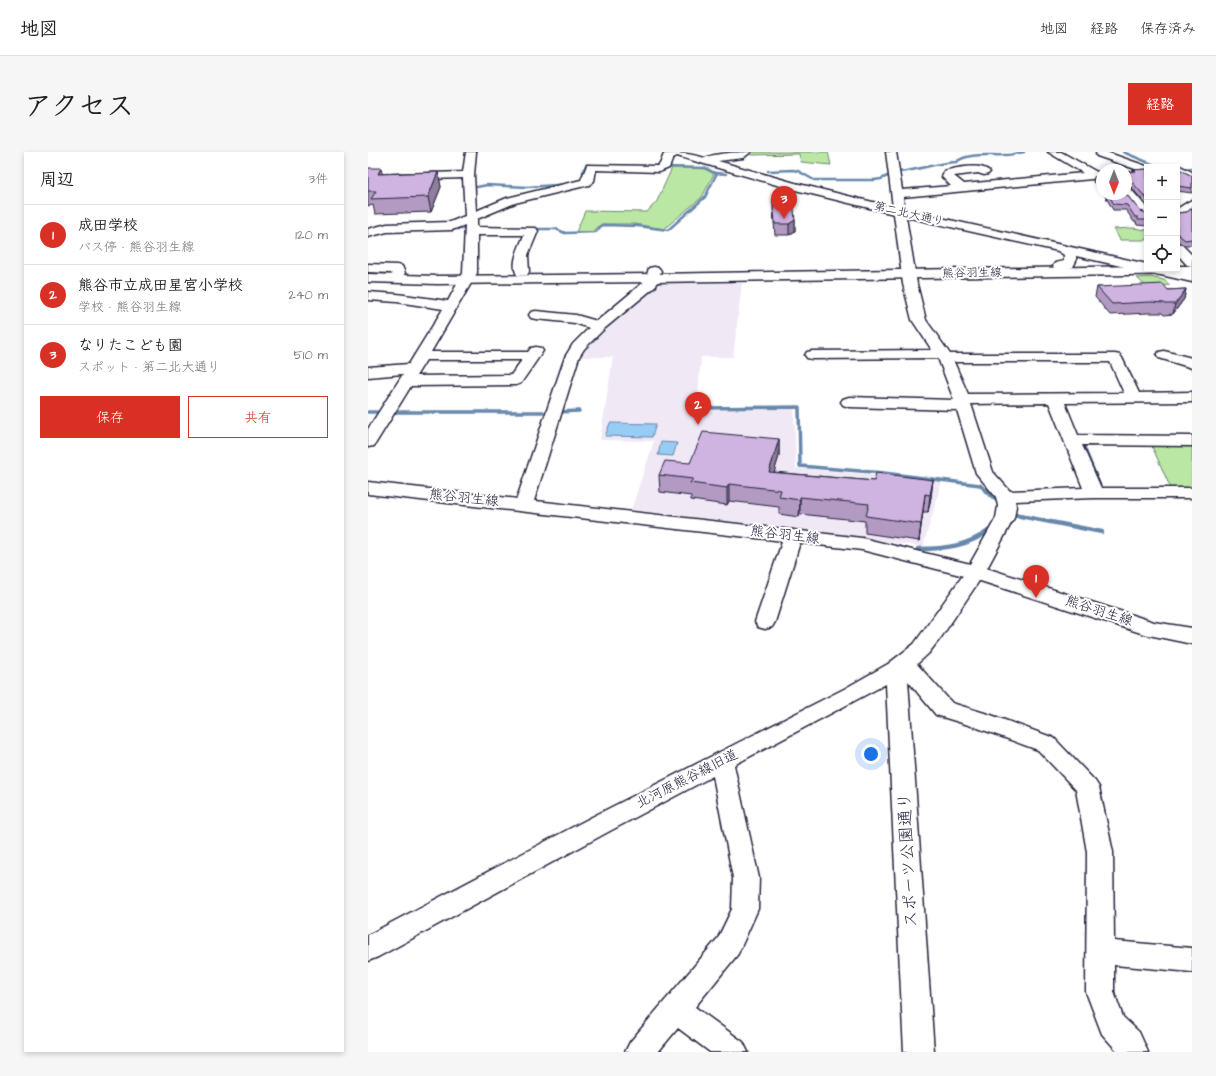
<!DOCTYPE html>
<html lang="ja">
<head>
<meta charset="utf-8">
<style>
  body { margin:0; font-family:"Architects Daughter","Klee One",sans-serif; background:#f6f6f6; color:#202124 }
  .controls { position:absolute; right:12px; top:12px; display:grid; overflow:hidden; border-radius:0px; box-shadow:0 2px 6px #0003 }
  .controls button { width:36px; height:36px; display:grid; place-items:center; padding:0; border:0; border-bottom:1px solid #e0e0e0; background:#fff; color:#202124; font:20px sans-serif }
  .compass { position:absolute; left:728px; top:12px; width:36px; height:36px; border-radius:50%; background:#fff; box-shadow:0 2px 6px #0003; rotate:180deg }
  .you { position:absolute; left:503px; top:602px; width:14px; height:14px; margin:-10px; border:3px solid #fff; border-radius:50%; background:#1a73e8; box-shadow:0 0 0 6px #1a73e833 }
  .badge { display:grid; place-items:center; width:26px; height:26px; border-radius:50%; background:#d93025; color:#fff; font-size:13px; font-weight:700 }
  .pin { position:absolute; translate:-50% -33px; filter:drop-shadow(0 1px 2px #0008) }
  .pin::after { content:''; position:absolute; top:21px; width:14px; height:12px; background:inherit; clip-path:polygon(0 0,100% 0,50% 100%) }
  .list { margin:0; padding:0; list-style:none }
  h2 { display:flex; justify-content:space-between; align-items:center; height:52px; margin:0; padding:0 16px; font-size:17px }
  h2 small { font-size:13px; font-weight:400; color:#757577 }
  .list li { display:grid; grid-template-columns:26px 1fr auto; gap:12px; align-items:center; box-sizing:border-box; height:60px; padding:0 16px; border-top:1px solid #e0e0e0 }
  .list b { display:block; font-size:15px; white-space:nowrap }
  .list p { margin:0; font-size:13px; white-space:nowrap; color:#757577 }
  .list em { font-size:13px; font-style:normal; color:#757577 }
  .actions { display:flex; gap:8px; padding:12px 16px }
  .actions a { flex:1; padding:9px 0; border:1px solid #d93025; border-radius:0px; text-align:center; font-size:14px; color:#d93025 }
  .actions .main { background:#d93025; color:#fff }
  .icon { flex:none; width:22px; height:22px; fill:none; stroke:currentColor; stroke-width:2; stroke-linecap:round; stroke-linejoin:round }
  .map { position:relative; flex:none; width:824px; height:900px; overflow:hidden; border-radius:0px }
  header { display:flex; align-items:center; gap:24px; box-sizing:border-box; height:56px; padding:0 20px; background:#fff; border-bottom:1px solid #e0e0e0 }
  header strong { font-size:19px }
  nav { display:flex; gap:22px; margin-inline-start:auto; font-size:14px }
  .intro { display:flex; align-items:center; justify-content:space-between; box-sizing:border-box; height:96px; padding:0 24px }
  h1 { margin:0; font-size:28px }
  .button { padding:10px 18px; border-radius:0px; background:#d93025; color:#fff; font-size:14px; font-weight:700 }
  main { display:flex; gap:24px; padding:0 24px }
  aside { flex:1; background:#fff; border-radius:0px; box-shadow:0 2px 6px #0003 }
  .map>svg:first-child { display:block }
</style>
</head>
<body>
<header>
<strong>地図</strong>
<nav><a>地図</a><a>経路</a><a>保存済み</a></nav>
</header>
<div class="intro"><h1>アクセス</h1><a class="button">経路</a></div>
<main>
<aside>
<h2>周辺<small>3件</small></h2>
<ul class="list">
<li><span class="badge">1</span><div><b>成田学校</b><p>バス停 · 熊谷羽生線</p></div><em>120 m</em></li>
<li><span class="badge">2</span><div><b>熊谷市立成田星宮小学校</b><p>学校 · 熊谷羽生線</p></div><em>240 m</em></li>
<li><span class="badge">3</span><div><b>なりたこども園</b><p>スポット · 第二北大通り</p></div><em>510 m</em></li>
</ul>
<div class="actions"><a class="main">保存</a><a>共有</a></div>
</aside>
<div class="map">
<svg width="824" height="900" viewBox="0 0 824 900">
  <rect width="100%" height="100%" fill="#fff"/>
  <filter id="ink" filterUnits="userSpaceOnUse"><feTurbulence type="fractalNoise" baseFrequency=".025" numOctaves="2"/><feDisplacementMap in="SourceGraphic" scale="8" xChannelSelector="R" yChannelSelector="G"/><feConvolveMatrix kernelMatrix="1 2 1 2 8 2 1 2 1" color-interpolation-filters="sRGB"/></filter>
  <g filter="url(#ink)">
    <path fill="#f1e8f6" d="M289 131H374L365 205H333L329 259 426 256 428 316 574 329 555 395 471 382 263 358 286 289 232 288 245 205H209L223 189Z"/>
    <g fill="#bae7a4" stroke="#6e8470">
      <path d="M383 0H460L463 13 433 10 431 2 383 3Z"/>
      <path d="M304 16H335L346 22 334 45 296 77 266 72H233L225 80H208L217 59 279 60 289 49Z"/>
      <path d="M765 76 779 78V88H752L746 77Z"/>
      <path d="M782 125 796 128 802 133 779 135 769 126Z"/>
      <path d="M783 292H824V337H803Z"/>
    </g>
    <g fill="#97ccf5" stroke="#6888ab">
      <path d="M242 271 288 272 284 285 237 284Z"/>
      <path d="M293 290 309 291 305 304 290 303Z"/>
    </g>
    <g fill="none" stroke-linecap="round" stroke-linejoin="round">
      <g stroke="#6888ab" stroke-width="2.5">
        <path d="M755 0 791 15"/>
        <path d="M297 15 337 16 347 21 358 22"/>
        <path d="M809 18 824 16"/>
        <path d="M400 19 425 18 430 19 446 28H506L513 27 524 22"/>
        <path d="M530 20C550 18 568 11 588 10 601 0 621 4 637 3 644 3 650 1 656 0"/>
        <path d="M215 27V20L218 13 257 14"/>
        <path d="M109 35 119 33 159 35 202 32"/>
        <path d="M82 77H98"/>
        <path d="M164 77H188L197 81 228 80 233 74 236 73 270 74 300 78 337 45 349 21"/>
      </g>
      <g stroke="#6888ab" stroke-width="3.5">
        <path d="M336 256 431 255 432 314 516 321 612 333 618 339"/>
        <path d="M0 260H9"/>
        <path d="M27 260H175"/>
        <path d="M190 260 211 259"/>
        <path d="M715 293 731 332"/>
      </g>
      <g stroke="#6888ab" stroke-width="4.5">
        <path d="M617 338 630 349 631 352"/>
        <path d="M647 363 734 380"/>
        <path d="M550 397C577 397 601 394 623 377"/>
      </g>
      <g stroke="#22223b" stroke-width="3">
        <g id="minor">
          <path d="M98 0H108L106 23 108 59 139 46 213 28 219 13 289 14 292 12 296 2C310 0 324 2 337 6 346 1 372 0 383 0L375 6 350 9 427 31 525 55 518 0H528L534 38 583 34 574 25 576 19C588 16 614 10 622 20L620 22 616 23 610 21 586 24 596 32 715 21 680 0H693L729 20H734V26L535 45 537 58 779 112V117H801L824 122V130L708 104V109L705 115 692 118 687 117 685 114 687 111 696 109V103L690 99 538 65 549 132 558 168 582 202H747L752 203 754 206 771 241 824 240V250L697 251 710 283 824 284V294L714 293 733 336H824V346H726L647 349 648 354 646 366 617 420 574 484 560 502 549 512 584 551 623 563 686 586 727 629 731 635 745 700 746 789 824 796V820L746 813V840L755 865 771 880 780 900H750L734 882 718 840 719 700 708 638 670 598 607 575 568 563 540 529 566 900H536L518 532 366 613 391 726 390 757 370 802 327 855 375 890 380 900H342L310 876 290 900H257L262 890 350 786 364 757 365 726 345 624 240 680 10 805 0 809V783L222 666 476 537 520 512 546 492 598 419 628 366 630 354 628 345 608 321 589 258 481 255 475 253 473 250 475 247 481 245 586 248 570 206 444 207 439 206 437 203 439 200 444 199 564 198 544 168 535 132 526 62 419 36 309 4 305 6 301 16 291 20 228 18 226 29 221 33 147 51 109 67V75L168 76 170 79 160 103 161 120 159 123H149C142 111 152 94 156 83H109V121L63 200H160L163 196 168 195 173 196 175 199 153 231 148 233 43 234 6 294 0 295V277L35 222 0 225V215L41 212 75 157 29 150 0 148V140L29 142 80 149 95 121 97 73 84 78 19 80 0 85V77L19 72 82 70 97 64 95 26 0 29V23L95 20ZM58 208H154L143 223 48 224ZM586 210H742L756 241 600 242ZM681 251 715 336 642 339 625 320 603 252Z"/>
          <path d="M729 0H738L781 15H779V21L729 4 728 2Z"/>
          <path d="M810 13 824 20V28L809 20V15H805Z"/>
          <path d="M758 35 762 36 779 56V65L772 63 755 42H758Z"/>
          <path d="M824 48V58L818 64 809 65V57L820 50Z"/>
          <path d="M809 91 813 92 824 103V114L819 113 809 102Z"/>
          <path d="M0 112 29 113 34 114 37 121 35 124H25L23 121 0 120Z"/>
          <path d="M286 115 291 116 293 119 288 134 236 177 216 197 211 205 165 352 162 356 156 357 150 356 147 352 197 205 205 192 221 176 207 171 168 167 163 166 161 163 163 160 168 159 208 163 229 169 277 129 281 116Z"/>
          <path d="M796 199 824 206V216L791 206 789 203 791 200Z"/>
          <path d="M425 378 432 380 434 384 407 470 404 475 397 477 390 475 387 470 416 384 418 380Z"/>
        </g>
      </g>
      <g stroke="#22223b" stroke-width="3">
        <g id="major">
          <path d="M779 114V117H809V114H824V122L285 130 69 132 0 130V122L69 124 285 122Z"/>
          <path d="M0 330 494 386 615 415 786 470 824 476V492L776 482 600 425 494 398 0 342Z"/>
        </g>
      </g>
      <use href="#minor" fill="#fff" fill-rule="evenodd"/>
      <use href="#major" fill="#fff" fill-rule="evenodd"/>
    </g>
    <g fill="#b29ac2" stroke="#22223b">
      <path d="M809 15V16L824 24V41L809 39Z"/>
      <path d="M0 16 14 22 70 20 73 35 63 60 7 62 5 53 0 54Z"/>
      <path d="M779 17V54L763 35 758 34V20H764L765 18Z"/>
      <path d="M734 24V39L725 30 726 25Z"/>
      <path d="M736 42H758L772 59 779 61V74L769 73 768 70H766L758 58H745Z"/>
      <path d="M405 47 427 68V79L421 83H407L405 58Z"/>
      <path d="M809 50V61L819 60 824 56V93H816L810 90 809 88Z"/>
      <path d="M729 135 800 138 818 137 816 147 805 162 796 163 794 161H780L742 163 727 145Z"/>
      <path d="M411 287V304L406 320 506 329 565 328 563 345 560 360H555L551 389 497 381V369L432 362 431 365 411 362V355L361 349 359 353 323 348V344L292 340 291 323 322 311Z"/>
    </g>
    <g fill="#917d9e" stroke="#22223b">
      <path d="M13 16 16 30 10 22Z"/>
      <path d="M70 20 73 35 63 60 60 45Z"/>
      <path d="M427 68V79L421 83V72Z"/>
      <path d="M818 137 816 147 805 162 807 152Z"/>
      <path d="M411 287V304L401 337V320Z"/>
      <path d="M565 328 563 345 560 360 562 343Z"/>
      <path d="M361 332V349L359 353V336Z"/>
      <path d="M557 342 555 360 551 389 553 372Z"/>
      <path d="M432 345V362L431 365 432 348Z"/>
    </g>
    <g fill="#cfb3e1" stroke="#22223b">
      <path d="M809 14V15H798Z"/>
      <path d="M809 15V16L824 24V36L809 34Z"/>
      <path d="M0 16H13L10 22 70 20 60 45 3 47 8 39H0Z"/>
      <path d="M779 17V47L764 30 758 29V20L768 19 765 18Z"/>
      <path d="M734 24V33L726 25Z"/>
      <path d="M740 42H758L772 59 779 61V68H770V65H767L759 53 746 52Z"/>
      <path d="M405 47H425L427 68 421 72H407Z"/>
      <path d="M809 50H810L809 61 819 60 824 56V87L817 88 812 84 809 81Z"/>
      <path d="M795 132 800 138 818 137 807 152H798L796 151 782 150 744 152 729 135Z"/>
      <path d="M335 280 411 287 401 320 506 329 508 321 565 328 562 343 557 342 553 372 498 364 501 352 432 345V348L411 345 413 338 361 332 359 336 322 331 325 327 291 323 297 309 322 311Z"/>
    </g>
  </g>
  <g text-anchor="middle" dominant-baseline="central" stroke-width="4" stroke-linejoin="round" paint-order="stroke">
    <g font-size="12" fill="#22223b" stroke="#fff">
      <text transform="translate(541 62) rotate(13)">第二北大通り</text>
      <text transform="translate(604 121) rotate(-1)">熊谷羽生線</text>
    </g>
    <g font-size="14" fill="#22223b" stroke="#fff">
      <text transform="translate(96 346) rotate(6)">熊谷羽生線</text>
      <text transform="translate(417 383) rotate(7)">熊谷羽生線</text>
      <text transform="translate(731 459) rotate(18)">熊谷羽生線</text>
      <text transform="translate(319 627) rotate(-27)">北河原熊谷線旧道</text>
    </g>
    <g font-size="17" fill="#22223b" stroke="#fff">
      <text transform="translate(540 708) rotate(-93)">スポーツ公園通り</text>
    </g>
  </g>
</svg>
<div class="controls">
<button>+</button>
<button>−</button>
<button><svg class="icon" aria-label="locate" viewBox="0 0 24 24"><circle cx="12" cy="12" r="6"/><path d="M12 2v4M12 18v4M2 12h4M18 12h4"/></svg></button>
</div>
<svg class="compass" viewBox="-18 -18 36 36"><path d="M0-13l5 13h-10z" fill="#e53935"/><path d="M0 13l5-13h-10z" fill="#757577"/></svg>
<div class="you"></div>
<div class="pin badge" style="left:668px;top:446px">1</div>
<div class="pin badge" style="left:330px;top:273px">2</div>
<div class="pin badge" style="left:416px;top:67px">3</div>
</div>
</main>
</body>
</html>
